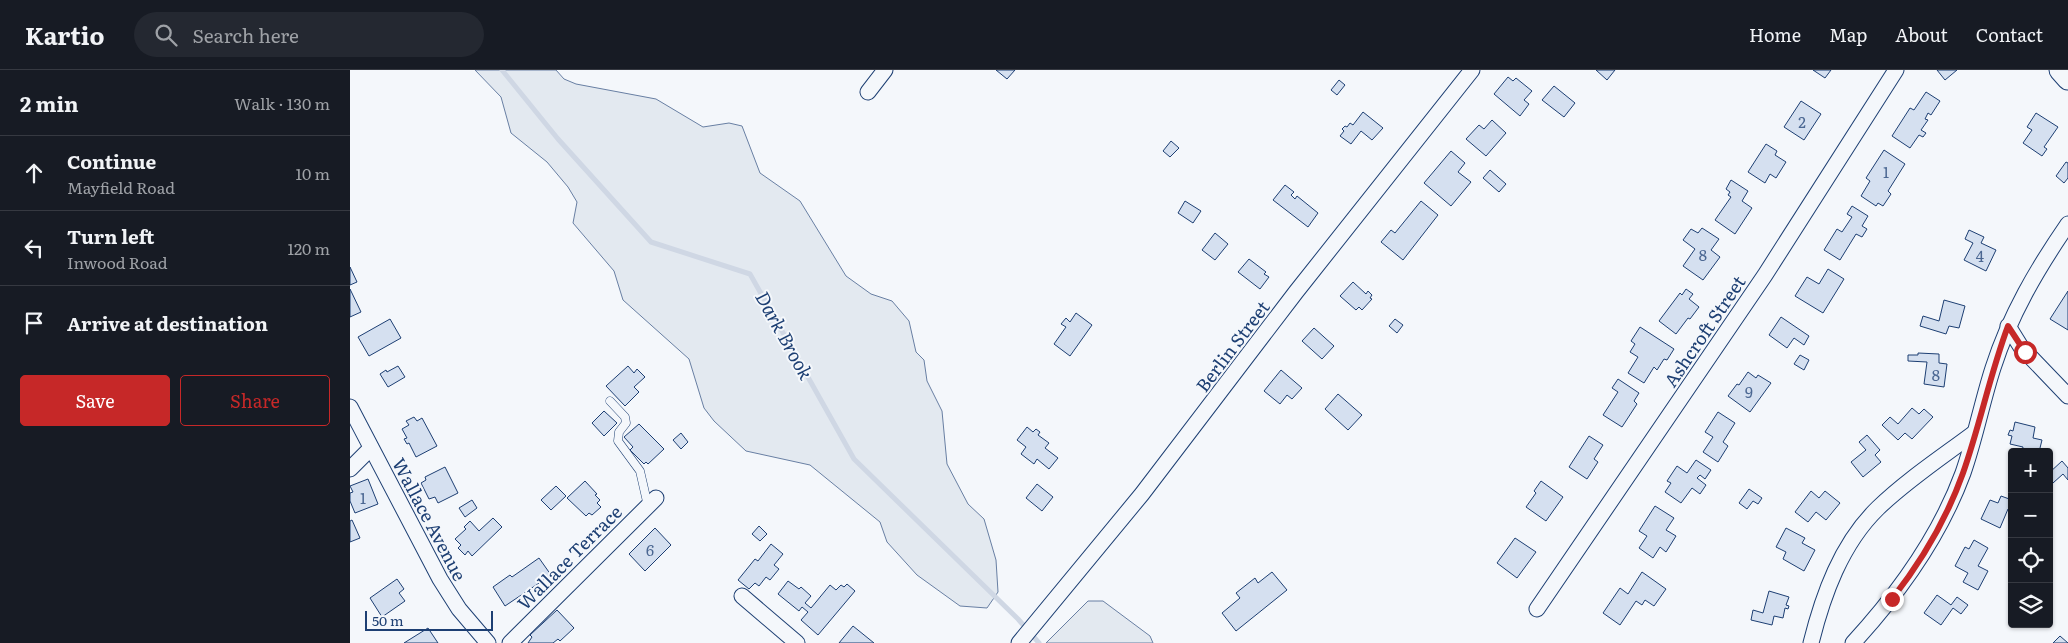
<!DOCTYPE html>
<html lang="en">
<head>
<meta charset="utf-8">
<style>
  body { margin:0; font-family:Literata,serif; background:#242831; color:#f1f3f6 }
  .controls { position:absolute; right:15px; bottom:15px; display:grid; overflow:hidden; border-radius:5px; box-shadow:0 1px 4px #0004 }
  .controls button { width:45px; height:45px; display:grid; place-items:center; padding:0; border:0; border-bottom:1px solid #363941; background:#171b24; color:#f1f3f6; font:25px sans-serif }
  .scale { position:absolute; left:15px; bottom:12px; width:128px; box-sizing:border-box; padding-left:5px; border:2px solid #1d3f73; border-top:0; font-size:14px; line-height:18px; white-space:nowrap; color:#1d3f73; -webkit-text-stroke:4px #f4f7fb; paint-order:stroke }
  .stop { position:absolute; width:15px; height:15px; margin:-11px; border:4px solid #c62828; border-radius:50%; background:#fff }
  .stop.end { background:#c62828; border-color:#fff; box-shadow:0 1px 5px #0008 }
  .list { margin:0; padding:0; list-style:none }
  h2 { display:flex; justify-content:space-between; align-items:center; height:65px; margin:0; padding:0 20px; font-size:21px }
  h2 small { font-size:16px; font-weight:400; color:#9ea1a6 }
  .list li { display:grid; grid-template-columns:32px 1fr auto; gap:15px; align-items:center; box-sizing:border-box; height:75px; padding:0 20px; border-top:1px solid #363941 }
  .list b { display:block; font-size:19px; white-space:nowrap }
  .list p { margin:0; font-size:16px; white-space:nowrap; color:#9ea1a6 }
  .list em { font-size:16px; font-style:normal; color:#9ea1a6 }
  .actions { display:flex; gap:10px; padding:15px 20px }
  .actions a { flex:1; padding:11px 0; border:1px solid #c62828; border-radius:5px; text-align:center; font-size:18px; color:#c62828 }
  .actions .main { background:#c62828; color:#fff }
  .icon { flex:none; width:28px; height:28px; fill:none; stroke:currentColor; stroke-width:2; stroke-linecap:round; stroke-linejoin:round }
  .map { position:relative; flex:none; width:1718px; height:573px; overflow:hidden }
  header { display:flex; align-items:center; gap:30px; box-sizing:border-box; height:70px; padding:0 25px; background:#171b24; border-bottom:1px solid #363941 }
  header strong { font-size:24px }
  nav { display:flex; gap:28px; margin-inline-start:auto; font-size:18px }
  .search { width:350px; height:45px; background:#242831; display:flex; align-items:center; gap:12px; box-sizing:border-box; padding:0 18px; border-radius:28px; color:#9ea1a6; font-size:19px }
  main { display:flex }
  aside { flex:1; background:#171b24 }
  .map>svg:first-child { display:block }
</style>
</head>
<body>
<header>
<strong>Kartio</strong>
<div class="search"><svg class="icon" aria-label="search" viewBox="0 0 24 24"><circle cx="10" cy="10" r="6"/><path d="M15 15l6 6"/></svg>Search here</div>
<nav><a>Home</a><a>Map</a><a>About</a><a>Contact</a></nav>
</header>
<main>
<aside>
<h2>2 min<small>Walk · 130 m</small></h2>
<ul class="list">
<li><svg class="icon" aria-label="ahead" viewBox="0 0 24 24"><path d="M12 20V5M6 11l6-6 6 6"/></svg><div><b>Continue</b><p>Mayfield Road</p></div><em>10 m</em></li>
<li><svg class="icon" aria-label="left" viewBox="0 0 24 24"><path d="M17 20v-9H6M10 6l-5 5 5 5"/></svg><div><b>Turn left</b><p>Inwood Road</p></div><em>120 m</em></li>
<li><svg class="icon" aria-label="arrive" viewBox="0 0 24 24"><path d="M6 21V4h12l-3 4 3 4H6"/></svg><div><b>Arrive at destination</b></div></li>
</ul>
<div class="actions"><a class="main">Save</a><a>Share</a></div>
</aside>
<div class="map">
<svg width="1718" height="573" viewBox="0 0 1718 573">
  <rect width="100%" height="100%" fill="#f4f7fb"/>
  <g fill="#e3e9f0" stroke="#687fa3">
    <path d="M125 0H206L214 9 226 14 306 29 353 57 379 53 392 56 410 103 450 131 496 206 521 224 542 231 559 251 566 282 574 290 577 311 592 341 597 394 618 434 634 449 646 490 648 522 637 538 610 536 567 505 537 472 530 452 460 395 396 381 364 351 354 338 339 289 273 230 264 201 223 153 227 132 218 117 197 92 161 63 151 27Z"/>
    <path d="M738 531H753L800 566 803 573H696Z"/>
  </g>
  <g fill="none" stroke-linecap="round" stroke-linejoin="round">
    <path stroke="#cfd7e4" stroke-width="5" d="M152 0 208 69 301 172 400 204 504 389 668 549 689 573"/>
  </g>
  <g fill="#d5e0f0" stroke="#1d3f73">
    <path d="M646 0H665L657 9Z"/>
    <path d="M1246 0H1265L1257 10Z"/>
    <path d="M1463 0H1481L1475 8Z"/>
    <path d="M1587 0H1607L1595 10Z"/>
    <path d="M1158 7 1163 11 1166 8 1182 21 1174 30 1179 34 1170 46 1144 24Z"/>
    <path d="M989 10 995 15 987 25 981 20Z"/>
    <path d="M1204 16 1225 33 1214 47 1192 30Z"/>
    <path d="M1576 22 1590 31 1581 45 1578 43 1575 49 1578 50 1571 60 1576 63 1573 67 1569 65 1560 78 1542 66 1560 38 1564 40Z"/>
    <path d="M1451 31 1471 44 1454 70 1434 57Z"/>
    <path d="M1013 42 1033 58 1022 70 1011 61 1001 74 990 66 994 61 992 59 995 56 997 57 1000 53 1003 55Z"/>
    <path d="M1686 43 1708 57 1694 77 1697 79 1692 86 1673 73 1682 60 1677 57Z"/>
    <path d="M1142 50 1156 63 1136 86 1116 69 1129 55 1134 59Z"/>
    <path d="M821 71 829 78 820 87 813 81Z"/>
    <path d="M1416 74 1427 81 1425 85 1436 92 1426 108 1420 104 1415 113 1398 102Z"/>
    <path d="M1534 80 1555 94 1538 121 1541 124 1533 136 1528 133 1526 136 1511 126 1520 111 1516 108Z"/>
    <path d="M1101 81 1115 93 1108 102 1121 112 1101 136 1074 113Z"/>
    <path d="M1716 92 1718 93V108L1714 113 1706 106Z"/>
    <path d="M1140 100 1156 114 1149 122 1133 108Z"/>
    <path d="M1381 110 1398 121 1392 131 1402 138 1385 164 1365 150 1381 127 1378 125 1380 122 1376 119Z"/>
    <path d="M935 115 944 122 941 125 945 129 947 126 968 143 958 157 923 130Z"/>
    <path d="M835 131 851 141 843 153 828 143Z"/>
    <path d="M1071 131 1088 145 1053 190 1031 172 1041 160 1045 163Z"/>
    <path d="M1502 136 1518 146 1512 156 1517 159 1512 167 1506 164 1490 190 1474 180 1487 159 1492 162 1502 147 1497 144Z"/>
    <path d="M1352 158 1369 169 1361 180 1370 187 1353 210 1333 196 1345 179 1333 170 1341 159 1348 163Z"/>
    <path d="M1619 160 1634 167 1631 173 1646 180 1636 201 1614 190 1623 173 1615 169Z"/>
    <path d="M865 163 878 174 865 190 852 180Z"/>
    <path d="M899 189 916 202 914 204 919 207 910 219 888 202Z"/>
    <path d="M0 197 7 212 0 215Z"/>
    <path d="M1478 199 1494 209 1473 243 1445 226 1457 207 1469 214Z"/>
    <path d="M1003 212 1016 224 1018 221 1022 225 1020 228 1022 229 1012 240 1009 237 1006 240 990 226Z"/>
    <path d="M0 219 11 242 0 247Z"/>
    <path d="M1336 219 1343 224 1339 229 1349 237 1340 249 1338 248 1326 264 1309 251 1330 223 1332 225Z"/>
    <path d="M1718 221V260L1700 249Z"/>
    <path d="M1594 230 1615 236 1609 258 1599 256 1596 264 1570 256 1573 246 1589 251Z"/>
    <path d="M726 243 742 255 720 286 704 274 716 257 711 254 716 248 720 252Z"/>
    <path d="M1431 247 1459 266 1454 275 1444 268 1437 278 1419 265Z"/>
    <path d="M40 249 51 268 19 286 8 267Z"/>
    <path d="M1045 249 1053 255 1047 263 1039 256Z"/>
    <path d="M1290 257 1324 279 1317 290 1314 289 1307 300 1304 297 1294 313 1278 303 1288 287 1280 282 1285 274 1281 271Z"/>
    <path d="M964 258 984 276 972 289 952 271Z"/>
    <path d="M1568 283 1589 284V293L1597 294 1594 317 1574 314 1577 292 1558 291V285H1568Z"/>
    <path d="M1450 285 1459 290 1454 300 1444 294Z"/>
    <path d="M48 296 55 307 38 317 30 304 36 300 37 302Z"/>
    <path d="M278 296 284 303 287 299 295 307 284 317 289 322 275 336 256 316Z"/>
    <path d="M931 300 952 318 942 329 937 325 930 334 914 321Z"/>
    <path d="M1398 302 1406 308 1408 305 1421 313 1400 342 1378 326 1387 314 1389 315Z"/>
    <path d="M1268 309 1289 323 1284 331 1287 334 1272 357 1253 345 1268 322 1262 318Z"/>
    <path d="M988 324 1012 345 998 360 975 339Z"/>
    <path d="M1562 338 1569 344 1574 339 1583 347 1562 369 1555 363 1548 370 1532 355 1540 347 1548 354Z"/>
    <path d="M254 341 267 353 254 366 242 353Z"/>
    <path d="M1368 342 1385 353 1373 372 1378 376 1368 392 1353 382 1363 367 1355 362Z"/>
    <path d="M64 347 67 351 72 348 87 376 66 387 59 373 57 374 54 369 57 368 52 359 59 355 56 351Z"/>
    <path d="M1665 352 1685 357 1683 368 1692 370 1689 382H1672L1673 377 1660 374 1662 366 1658 365 1660 360 1663 361Z"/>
    <path d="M289 354 314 379 298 394 296 392 294 394 280 380 283 377 274 367Z"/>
    <path d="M677 357 683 362 686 359 690 362 688 365 699 373 695 378 708 388 699 399 687 389 684 394 671 384 676 377 667 370Z"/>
    <path d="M331 363 338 372 331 379 323 370Z"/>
    <path d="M1517 365 1530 380 1525 385 1531 392 1513 407 1501 392 1516 380 1509 372Z"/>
    <path d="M1239 366 1253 375 1244 389 1248 392 1237 409 1219 397Z"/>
    <path d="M1346 390 1361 400 1355 409 1350 405 1347 408 1356 415 1350 424 1342 418 1331 433 1315 422 1321 413 1317 411 1327 396 1337 403Z"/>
    <path d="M1712 391 1718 398V410L1713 404 1703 413 1699 409V403Z"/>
    <path d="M95 397 108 423 88 433 85 427 79 429 71 413 76 410 75 407Z"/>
    <path d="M18 409 28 434 5 443 0 431V423L3 422 0 416Z"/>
    <path d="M235 411 247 424 245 425 250 430 247 433 251 437 242 445 239 443 236 446 217 428Z"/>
    <path d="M1191 411 1213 427 1196 451 1176 437 1186 423 1184 421Z"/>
    <path d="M687 414 703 427 692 441 676 428Z"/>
    <path d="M206 416 216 426 201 440 191 430Z"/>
    <path d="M1399 419 1412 428 1408 434 1403 431 1397 439 1389 433Z"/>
    <path d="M1461 421 1469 428 1475 421 1490 433 1476 450 1466 442 1458 452 1445 442Z"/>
    <path d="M1651 426 1662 430V440L1658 439 1650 458 1631 449 1640 430 1648 433Z"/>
    <path d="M122 430 127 438 115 447 109 438Z"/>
    <path d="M1305 436 1324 448 1316 460 1326 466 1316 482 1310 477 1303 488 1289 478 1297 466 1289 461Z"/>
    <path d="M143 448 152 457 122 486 118 481 115 485 108 478 111 475 105 469 116 459 114 457 120 451 129 461Z"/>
    <path d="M2 450 10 468 0 472V451Z"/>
    <path d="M409 456 417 464 410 471 402 464Z"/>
    <path d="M305 458 321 475 295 501 279 484Z"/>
    <path d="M1436 458 1455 468 1452 473 1465 480 1454 501 1433 489 1436 482 1426 477Z"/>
    <path d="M1165 468 1186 482 1167 508 1147 493Z"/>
    <path d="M1624 470 1638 478 1628 496 1638 501 1628 520 1613 512 1618 503 1605 496 1615 477 1619 479Z"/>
    <path d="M421 474 433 484 424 495 429 499 420 510 416 507 409 516 405 513 399 519 388 510 405 489 408 491Z"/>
    <path d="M189 488 201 505 155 536 143 517 160 505 162 507Z"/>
    <path d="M922 502 937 520 886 561 872 543 890 528 886 523 905 508 908 513Z"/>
    <path d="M1292 502 1316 519 1304 536 1295 530 1292 535 1286 531 1270 555 1253 543 1270 518 1278 524Z"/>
    <path d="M47 509 54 519 49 523 55 531 32 547 20 528Z"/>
    <path d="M438 511 449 519 451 517 461 526 455 533 461 538 480 515 486 520 491 515 494 517 497 514 505 521 468 565 451 550 458 542 452 537 449 541 428 524Z"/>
    <path d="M1419 521 1439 527 1436 535 1439 536 1438 539 1435 538 1433 548 1424 546 1422 555 1401 550 1403 540 1413 543Z"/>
    <path d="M1587 525 1601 535 1607 527 1618 535 1611 544 1603 538 1591 555 1574 543Z"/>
    <path d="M207 540 224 558 210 571 208 569 203 573H178L182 567 180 565Z"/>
    <path d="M503 556 524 573H489Z"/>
    <path d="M78 558 88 573H54Z"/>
    <path d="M1710 566 1718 573H1703Z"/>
  </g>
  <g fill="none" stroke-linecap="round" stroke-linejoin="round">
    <g stroke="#1d3f73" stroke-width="9">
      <path id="service" d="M260 331 275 347 276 353 269 362 268 371 290 401 298 436"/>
    </g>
    <g stroke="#1d3f73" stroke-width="17">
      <g id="minor">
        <path d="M518 22 535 0"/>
        <path d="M1658 256 1671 277 1718 326"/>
        <path d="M0 337 90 509 109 539 138 573"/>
        <path d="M0 399 21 378"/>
        <path d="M392 526 447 573"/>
        <path d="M1187 539 1415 205 1546 0"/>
        <path d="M160 573 306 428"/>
        <path d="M669 573 792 424 946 222 1122 0"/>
        <path d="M1461 573C1473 525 1491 474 1528 438 1557 410 1592 387 1624 363"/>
        <path d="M1503 573C1549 523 1589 468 1613 403 1625 369 1632 332 1643 298 1660 245 1687 199 1718 154"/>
      </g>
    </g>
    <g stroke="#1d3f73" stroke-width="23">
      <path id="secondary" d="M1710 0 1718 9"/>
    </g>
    <use href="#service" stroke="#f4f7fb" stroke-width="8"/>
    <use href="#minor" stroke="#f4f7fb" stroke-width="15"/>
    <use href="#secondary" stroke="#f4f7fb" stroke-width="21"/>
  </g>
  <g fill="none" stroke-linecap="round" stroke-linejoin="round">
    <path stroke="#c62828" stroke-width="6" d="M1542 529C1571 492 1597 448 1613 403 1630 355 1640 304 1658 256L1675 282"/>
  </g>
  <g text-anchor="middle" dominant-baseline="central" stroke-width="4" stroke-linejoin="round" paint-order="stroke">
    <g font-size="15" fill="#4b6792">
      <text x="1452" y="51">2</text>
      <text x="1536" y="101">1</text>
      <text x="1353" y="184">8</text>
      <text x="1630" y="185">4</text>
      <text x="1586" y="304">8</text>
      <text x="1399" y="321">9</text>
      <text x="13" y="427">1</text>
      <text x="300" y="479">6</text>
    </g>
    <g font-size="18" fill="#1d3f73" stroke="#f4f7fb">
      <text transform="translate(1354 261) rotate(-56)">Ashcroft Street</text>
      <text transform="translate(882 276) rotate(-53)">Berlin Street</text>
      <text transform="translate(80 449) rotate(62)">Wallace Avenue</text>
      <text transform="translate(219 487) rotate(-45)">Wallace Terrace</text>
    </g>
    <g font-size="19" font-style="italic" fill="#1d3f73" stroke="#f4f7fb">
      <text transform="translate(435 265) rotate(61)">Dark Brook</text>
    </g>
  </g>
</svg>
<div class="controls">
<button>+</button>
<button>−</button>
<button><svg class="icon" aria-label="locate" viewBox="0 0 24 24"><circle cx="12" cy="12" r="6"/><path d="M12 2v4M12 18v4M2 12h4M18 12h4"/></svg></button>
<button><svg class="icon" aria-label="layers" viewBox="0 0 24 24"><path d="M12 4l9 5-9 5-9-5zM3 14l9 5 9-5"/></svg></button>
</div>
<div class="scale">50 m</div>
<div class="stop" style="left:1675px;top:282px"></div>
<div class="stop end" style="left:1542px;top:529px"></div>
</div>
</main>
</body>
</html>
